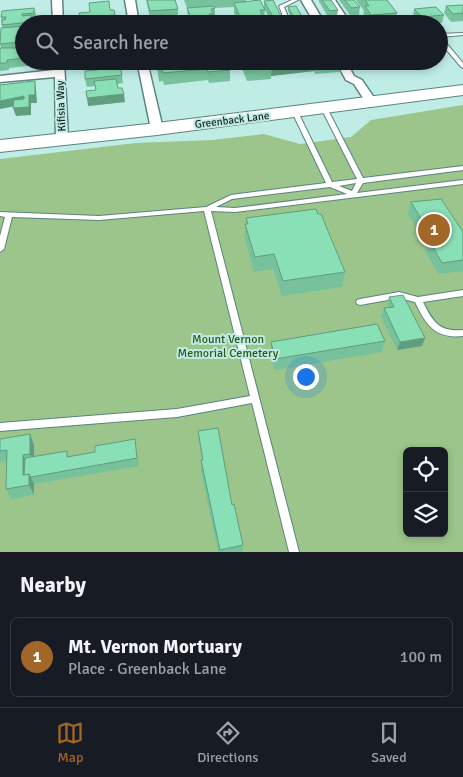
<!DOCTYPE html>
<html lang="en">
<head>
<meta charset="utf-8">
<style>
  body { margin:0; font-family:Signika,sans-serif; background:#20242c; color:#f1f3f6 }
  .controls { position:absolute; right:15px; bottom:15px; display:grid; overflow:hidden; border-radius:8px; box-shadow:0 2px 8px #0003 }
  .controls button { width:45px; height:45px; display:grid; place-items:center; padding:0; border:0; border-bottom:1px solid #363941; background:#171b24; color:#f1f3f6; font:25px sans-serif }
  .you { position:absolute; left:305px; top:376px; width:18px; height:18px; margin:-12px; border:4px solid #fff; border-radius:50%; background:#1a73e8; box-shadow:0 0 0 8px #1a73e833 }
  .badge { display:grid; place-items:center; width:32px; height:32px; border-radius:50%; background:#a26629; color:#fff; font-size:16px; font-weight:700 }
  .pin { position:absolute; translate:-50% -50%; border:2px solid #fff; box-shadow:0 1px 5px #0006 }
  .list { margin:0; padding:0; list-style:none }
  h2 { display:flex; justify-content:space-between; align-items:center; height:65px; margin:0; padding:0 20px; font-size:21px }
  h2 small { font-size:16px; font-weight:400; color:#9ea1a6 }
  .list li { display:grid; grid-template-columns:32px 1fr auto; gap:15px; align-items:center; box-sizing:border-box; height:80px; margin:0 10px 10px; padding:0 10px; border:1px solid #363941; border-radius:8px }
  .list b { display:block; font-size:19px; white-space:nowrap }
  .list p { margin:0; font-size:16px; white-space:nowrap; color:#9ea1a6 }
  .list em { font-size:16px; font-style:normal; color:#9ea1a6 }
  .icon { flex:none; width:28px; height:28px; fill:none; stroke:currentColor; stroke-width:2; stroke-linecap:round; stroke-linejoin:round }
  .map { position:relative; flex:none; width:463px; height:552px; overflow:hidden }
  .search { position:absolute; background:#171b24; box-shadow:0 2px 8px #0003; left:15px; right:15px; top:15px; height:55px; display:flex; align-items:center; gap:12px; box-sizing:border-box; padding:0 18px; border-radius:28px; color:#9ea1a6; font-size:19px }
  .sheet { height:155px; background:#171b24 }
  nav { display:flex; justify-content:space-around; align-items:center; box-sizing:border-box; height:70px; border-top:1px solid #363941; background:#171b24; font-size:14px; color:#9ea1a6 }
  nav a { display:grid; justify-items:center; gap:2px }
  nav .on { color:#a26629 }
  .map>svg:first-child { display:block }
</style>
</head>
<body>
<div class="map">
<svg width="463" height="552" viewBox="0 0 463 552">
  <rect width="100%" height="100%" fill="#c0ece6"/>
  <path fill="#9bc58a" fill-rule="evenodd" d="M463 105V552H0V159L136 143 212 140 264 134 300 144 351 137 371 120ZM407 451H444V533H407Z"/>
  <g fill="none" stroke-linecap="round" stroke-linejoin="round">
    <g stroke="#5b847f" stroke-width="2">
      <g id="service">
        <path d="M292 0H298L284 7 291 24H286L279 6Z"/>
        <path d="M463 33V35L441 37 463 63V68L461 67 439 41V34Z"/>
        <path d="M324 106 327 108 363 178 463 166V170L363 183 357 193 463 180V184L235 212 211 211 299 552H289L252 403 177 417 0 431V423L177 409 250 396 204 211 99 220 12 217 4 249 0 252V236L5 217 0 216V212L99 216 206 207 231 195 326 183 292 112 295 110 298 112 332 182 357 179 321 108ZM356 183 352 191 339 186ZM330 187 347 194 235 208 216 207 232 199Z"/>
        <path d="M463 290V296L423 302C433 322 439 332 463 330V336C435 339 426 325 415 302L399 298 360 305 357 304 356 302 357 300 360 299 399 292 418 297Z"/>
      </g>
    </g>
    <g stroke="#5b847f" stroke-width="3">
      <g id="minor">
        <path d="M52 0H62L63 24H53Z"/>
        <path d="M125 0H135L139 24H129Z"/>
        <path d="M301 0H311L325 24H315Z"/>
        <path d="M325 0H335L345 15 343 17H337Z"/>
        <path d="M54 61H64L68 139 62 143 56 139 55 77 0 82V76L54 70Z"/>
        <path d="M137 61H147L163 129 161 132H153L151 129Z"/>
        <path d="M341 61H351L349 67 354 76 362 80 377 102 375 104H367L354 84 346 80 339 67Z"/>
      </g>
    </g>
    <g stroke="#5b847f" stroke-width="2">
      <path id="primary" d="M463 85V95L157 135 0 152V140L157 123Z"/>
    </g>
    <use href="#service" fill="#fff" fill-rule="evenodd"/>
    <use href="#minor" fill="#fff" fill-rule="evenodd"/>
    <use href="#primary" fill="#fff" fill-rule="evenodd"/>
  </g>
  <g fill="#77c19d">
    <path d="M146 0H168L178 9V20H177L179 24H168V21L151 22Z"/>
    <path d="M184 0H246V2L264 8V1L281 23 272 24 265 10 264 19 266 24H239L234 13V7L215 8V19H213V24H187V19L188 18 187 8Z"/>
    <path d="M319 0H331L338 10 337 17 329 18 319 2Z"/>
    <path d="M339 0H354L360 7 359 15H350Z"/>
    <path d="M356 0H387L397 13 395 23 368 24 363 17 364 11Z"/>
    <path d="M463 5V21L451 22 444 13 446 6Z"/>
    <path d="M288 7 303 22 294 23 288 11Z"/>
    <path d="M34 8 36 15V20L32 21 33 24H24V61H36V65L9 68V70L0 71V48H1L0 44 2 28 1 17Z"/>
    <path d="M414 9 444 15 442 23 419 24 413 17Z"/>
    <path d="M92 61H123L124 70H121L123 83 117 84 118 88 125 102 88 106 96 90 95 86 87 87 85 79 97 70 96 64H93Z"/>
    <path d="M154 61H227L230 70V81L209 83 208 80 164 85 163 81 159 82 157 67H155Z"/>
    <path d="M241 61H340L339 72 315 74 314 71 271 76V79L247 81 241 66Z"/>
    <path d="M363 61H414L370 67Z"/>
    <path d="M411 202 463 232V271L438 274 426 252 427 247 408 214Z"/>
    <path d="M246 218 345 272 342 287 282 296 273 269 254 272 245 239V224H246Z"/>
    <path d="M389 297 425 338 422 346 397 350 381 316 384 308 389 307 387 305Z"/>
    <path d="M385 341 382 352 275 370 270 353 271 342Z"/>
    <path d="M198 431 243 545 242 552H218L201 470V460H202L199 442Z"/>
    <path d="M0 439 34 445V456L69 457 136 446 139 466 34 484V495L11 499 6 489 7 461 0 462Z"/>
  </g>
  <g fill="#619d7f">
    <path d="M115 15 116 22 98 24H81L80 18Z"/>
    <path d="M281 16V23L272 24 273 17Z"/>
    <path d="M303 18V22L294 23 295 19Z"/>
    <path d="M22 32 24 38V50L22 42Z"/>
    <path d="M300 61H315L314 71 271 76 272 67 270 64Z"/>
    <path d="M371 61H414L370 67Z"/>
    <path d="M35 81 36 89 37 103H31V115L16 116 13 108 29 95Z"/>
    <path d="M124 94 125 102 88 106 87 98Z"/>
    <path d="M24 96 26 104 0 109V101Z"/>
    <path d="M425 338 422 346 397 350 400 342Z"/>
    <path d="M30 434 34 445V464L30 454Z"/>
    <path d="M23 455 28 465V478L23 475Z"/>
    <path d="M29 474 34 484V495L29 485Z"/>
  </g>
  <g fill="#8ae0b6" stroke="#619d7f">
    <path d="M147 0H175L178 9 150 11Z"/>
    <path d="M260 0 265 10H260L266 24H243L234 3Z"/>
    <path d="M273 0 281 16 273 17 264 1Z"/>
    <path d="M322 0H331L338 10 330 11Z"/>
    <path d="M345 0H354L360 7 351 8Z"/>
    <path d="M365 0H387L397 13 371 15 365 6H369Z"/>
    <path d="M109 1 110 10H114L115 15 80 18 79 13 90 12 89 3Z"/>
    <path d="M463 5V13L453 14 446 6Z"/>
    <path d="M214 6 215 8 211 9 213 14H209L213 24H188L187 19 191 18 187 8Z"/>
    <path d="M296 6 303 18 295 19 288 7Z"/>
    <path d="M436 7 444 15 422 17 414 9Z"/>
    <path d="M34 8V13L22 14V16L31 15V22L2 25V20H5L6 17H1L2 11Z"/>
    <path d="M115 19 116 24H82V22Z"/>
    <path d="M168 20H177L179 24H169Z"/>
    <path d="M153 22 154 24H144V23Z"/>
    <path d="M24 26V31L22 32V42L0 44 1 28Z"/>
    <path d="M0 48H24V58L7 60V63H0Z"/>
    <path d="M96 61H123V62H119L122 75 85 79V71L97 70Z"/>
    <path d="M160 61H227L230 70 208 72 207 69 163 73 162 70H158L157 64H161Z"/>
    <path d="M243 61H300L270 64 272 67 247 70Z"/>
    <path d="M316 61H332L316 63Z"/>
    <path d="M116 79 118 88H122L124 94 87 98 86 91 96 90 94 81Z"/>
    <path d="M35 81V95H29V107L13 108 14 100 24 99V96L0 101V85Z"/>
    <path d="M441 199 463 232V260L442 263 429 240H434L411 202Z"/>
    <path d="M316 209 318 214H321L345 272 283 281 274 254 255 257 245 224H248L246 218Z"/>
    <path d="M403 295 425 338 400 342 384 308 394 307 389 297Z"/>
    <path d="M377 324 385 341 275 359 271 342Z"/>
    <path d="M218 428 232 505 234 504 243 545 220 550 201 460H203L198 431Z"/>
    <path d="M30 434V454L23 455V475L29 474V485L6 489 7 450 0 451V439Z"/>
    <path d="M135 439 137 458 31 477 29 474 24 475 25 458 67 451V457L95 452V446Z"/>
  </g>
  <g text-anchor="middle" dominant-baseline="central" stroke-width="4" stroke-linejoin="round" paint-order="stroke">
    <g font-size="11" fill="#142523" stroke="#c0ece6">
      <text transform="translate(61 106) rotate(-92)">Kifisia Way</text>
      <text transform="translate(232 120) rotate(-7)">Greenback Lane</text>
    </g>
    <g font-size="12" fill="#2c5716" stroke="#c0ece6">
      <text x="228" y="339">Mount Vernon<tspan x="228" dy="14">Memorial Cemetery</tspan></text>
    </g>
  </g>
</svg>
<div class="controls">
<button><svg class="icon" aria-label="locate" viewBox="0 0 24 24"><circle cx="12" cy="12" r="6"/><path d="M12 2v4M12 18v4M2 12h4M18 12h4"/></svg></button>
<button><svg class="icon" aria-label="layers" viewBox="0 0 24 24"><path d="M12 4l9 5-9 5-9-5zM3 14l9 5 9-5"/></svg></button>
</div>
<div class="you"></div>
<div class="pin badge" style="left:434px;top:230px">1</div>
<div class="search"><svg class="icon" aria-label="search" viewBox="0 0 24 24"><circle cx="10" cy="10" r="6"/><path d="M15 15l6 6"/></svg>Search here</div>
</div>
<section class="sheet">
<h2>Nearby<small></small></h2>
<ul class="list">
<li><span class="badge">1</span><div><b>Mt. Vernon Mortuary</b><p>Place · Greenback Lane</p></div><em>100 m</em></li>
</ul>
</section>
<nav>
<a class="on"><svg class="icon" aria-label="map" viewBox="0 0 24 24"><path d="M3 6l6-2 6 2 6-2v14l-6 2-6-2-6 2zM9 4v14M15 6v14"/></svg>Map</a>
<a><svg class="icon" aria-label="directions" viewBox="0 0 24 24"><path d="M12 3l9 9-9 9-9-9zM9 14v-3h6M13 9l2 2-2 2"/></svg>Directions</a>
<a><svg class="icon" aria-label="saved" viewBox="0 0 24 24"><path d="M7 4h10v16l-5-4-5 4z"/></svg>Saved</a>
</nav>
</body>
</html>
